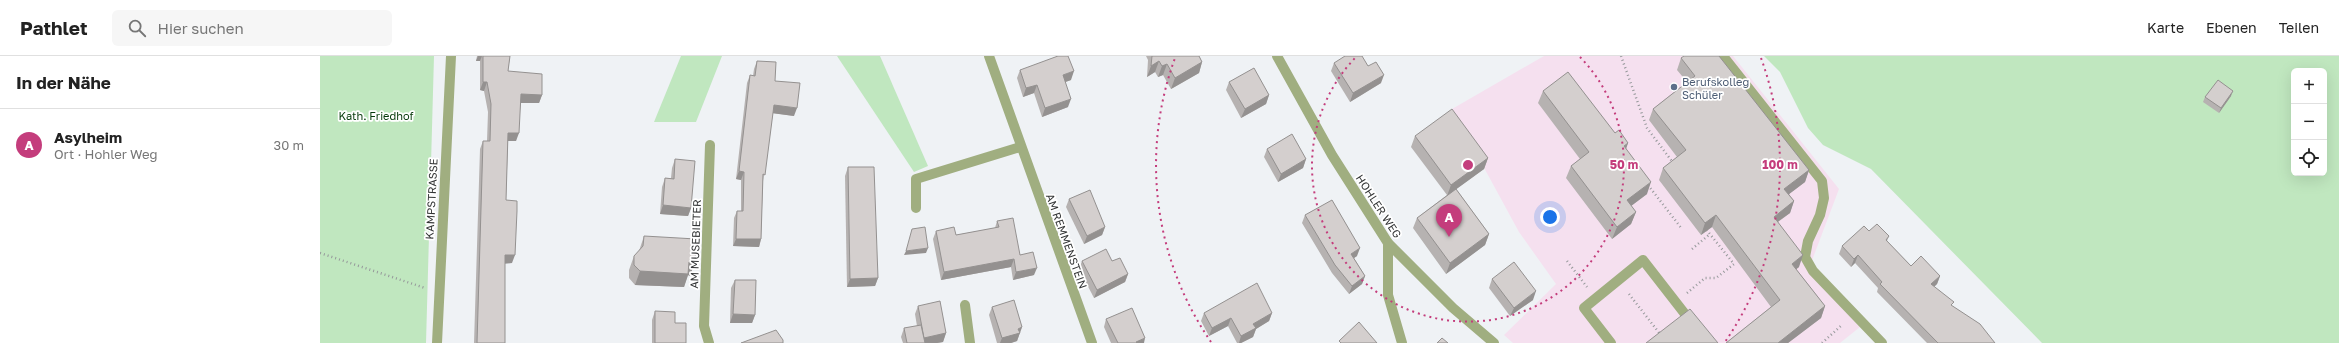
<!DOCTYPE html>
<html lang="de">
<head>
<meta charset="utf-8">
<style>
  body { margin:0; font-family:"Golos Text",sans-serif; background:#f6f6f6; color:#222 }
  .controls { position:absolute; right:12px; top:12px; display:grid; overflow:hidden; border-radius:6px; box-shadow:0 4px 16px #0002 }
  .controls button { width:36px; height:36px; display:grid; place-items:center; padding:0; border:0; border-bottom:1px solid #e0e0e0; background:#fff; color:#222; font:20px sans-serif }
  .you { position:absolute; left:1230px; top:161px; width:14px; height:14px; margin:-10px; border:3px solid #fff; border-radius:50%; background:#1a73e8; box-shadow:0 0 0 6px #1a73e833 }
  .badge { display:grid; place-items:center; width:26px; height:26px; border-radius:50%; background:#c43d7c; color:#fff; font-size:13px; font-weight:700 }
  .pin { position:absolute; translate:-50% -33px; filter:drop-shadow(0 1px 2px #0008) }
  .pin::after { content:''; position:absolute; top:21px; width:14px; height:12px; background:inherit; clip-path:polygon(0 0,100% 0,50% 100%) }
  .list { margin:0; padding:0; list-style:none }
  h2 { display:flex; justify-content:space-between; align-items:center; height:52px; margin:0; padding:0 16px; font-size:17px }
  h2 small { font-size:13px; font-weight:400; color:#767676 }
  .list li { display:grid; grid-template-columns:26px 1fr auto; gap:12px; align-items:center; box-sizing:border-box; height:72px; padding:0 16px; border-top:1px solid #e0e0e0 }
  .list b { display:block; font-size:15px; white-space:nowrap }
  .list p { margin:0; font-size:13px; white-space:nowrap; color:#767676 }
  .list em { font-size:13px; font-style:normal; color:#767676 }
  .icon { flex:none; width:22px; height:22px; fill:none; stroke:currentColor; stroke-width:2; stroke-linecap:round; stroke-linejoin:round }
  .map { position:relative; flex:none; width:2019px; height:287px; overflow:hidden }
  header { display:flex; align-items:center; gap:24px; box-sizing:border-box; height:56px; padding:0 20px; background:#fff; border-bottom:1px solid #e0e0e0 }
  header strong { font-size:19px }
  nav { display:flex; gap:22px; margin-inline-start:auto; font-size:14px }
  .search { width:280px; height:36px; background:#f6f6f6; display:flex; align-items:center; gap:10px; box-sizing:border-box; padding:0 14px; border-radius:6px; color:#767676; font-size:15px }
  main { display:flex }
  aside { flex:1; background:#fff }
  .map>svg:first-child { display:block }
</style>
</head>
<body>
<header>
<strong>Pathlet</strong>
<div class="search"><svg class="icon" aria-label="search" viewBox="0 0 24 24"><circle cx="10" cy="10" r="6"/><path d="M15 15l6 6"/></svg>Hier suchen</div>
<nav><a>Karte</a><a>Ebenen</a><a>Teilen</a></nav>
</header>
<main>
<aside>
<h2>In der Nähe<small></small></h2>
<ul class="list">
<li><span class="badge">A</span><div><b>Asylheim</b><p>Ort · Hohler Weg</p></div><em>30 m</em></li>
</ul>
</aside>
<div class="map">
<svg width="2019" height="287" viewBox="0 0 2019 287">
  <rect width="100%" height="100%" fill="#eff2f5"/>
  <path fill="#f5e0ef" d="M1224 0H1413L1519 133 1488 215 1540 271 1520 287H1193L1184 279 1236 228 1199 176 1132 53Z"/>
  <g fill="#c0e7bf" fill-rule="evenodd">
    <path d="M0 0H114L106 287H0Z"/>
    <path d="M361 0H402L376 66H334Z"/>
    <path d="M517 0H560L608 110 594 116Z"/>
    <path d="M1444 0H2019V287H1722L1551 113 1503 89 1488 72 1460 16ZM1974 15H2004V117H1974Z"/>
  </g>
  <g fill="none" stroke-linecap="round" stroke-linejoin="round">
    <g stroke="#95989a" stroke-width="2.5" stroke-dasharray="1 3" stroke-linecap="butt">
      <path d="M1301 0 1327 72 1354 108"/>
      <path d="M1328 129 1362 173"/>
      <path d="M1372 193 1390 178"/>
      <path d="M0 197 105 232"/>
      <path d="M1247 205 1267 231"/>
      <path d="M1367 237 1385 222H1396L1414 208 1385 172"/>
      <path d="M1309 238 1340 278"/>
      <path d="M1502 287 1522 269"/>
    </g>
    <g stroke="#a0ae80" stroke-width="10">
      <path d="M669 0 772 287"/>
      <path d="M957 0 1012 99 1068 187 1133 252 1174 287"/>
      <path d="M1403 0 1502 125 1504 142 1500 159 1488 185 1485 201 1493 215 1562 287"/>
      <path d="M596 152V123L700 91"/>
      <path d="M1068 187V239L1082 287"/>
      <path d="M645 249 650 287"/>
      <path d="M117 287 131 0"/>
      <path d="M389 287 384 270 390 89"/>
      <path d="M1291 287 1264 252 1323 204 1365 258"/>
    </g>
  </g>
  <g fill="#b6b2b1">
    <path d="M157 0H190L188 15 222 39 219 47H201L196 85H188L186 144 192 207H185V287H154L160 93 163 85H167L168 56 164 35 160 34V5H156Z"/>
    <path d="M826 0H879L882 6 879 17 851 33 843 19 838 21 835 16 827 21 828 4Z"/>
    <path d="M1361 2 1489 114 1485 126 1469 138 1474 145 1470 157 1458 166 1479 211 1476 213 1505 250 1501 262 1468 287H1406L1451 251 1392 171 1381 179 1339 124 1343 112 1357 101 1329 64 1333 53 1367 26 1357 14Z"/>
    <path d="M437 5 455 25 474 60 453 57 443 125 441 183 439 191 413 190 414 162 417 155H421V124L416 123 427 27 430 19 433 20 434 13Z"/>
    <path d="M1014 7 1048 10 1061 27 1030 46 1011 15Z"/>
    <path d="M700 14 751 24 745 26 748 51 722 61 714 37 703 41 697 22Z"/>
    <path d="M909 26 949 39 946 48 921 62 906 34Z"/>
    <path d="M1223 35 1295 77 1308 87 1306 92 1327 138 1311 150 1316 156 1311 168 1292 183 1246 122 1251 110 1260 103 1218 47Z"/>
    <path d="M1911 40 1899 57 1883 46 1885 41Z"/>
    <path d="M1095 80 1168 102 1164 113 1136 133 1169 178 1165 189 1126 218 1093 172 1097 162 1127 139 1091 91Z"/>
    <path d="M947 93 986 103 983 112 958 126 944 101Z"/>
    <path d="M355 103 371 152 368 160 340 158 342 131 345 122H351L352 112Z"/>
    <path d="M528 111 558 222 555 230 527 231 525 120Z"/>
    <path d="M749 143 785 171 782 179 764 188 746 151Z"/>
    <path d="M985 159 1037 200 1034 202 1045 220 1042 228 1029 238 1012 217 982 167Z"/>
    <path d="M677 165 714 219 693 224 691 211 621 224 613 183 616 175 636 179 675 172Z"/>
    <path d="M1549 175 1569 180 1567 185 1591 210 1620 220 1617 228 1614 231 1632 250 1675 287H1607L1557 236 1558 232 1535 207 1531 211 1519 198 1522 190Z"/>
    <path d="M324 180 370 220 368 219 364 231 315 229 309 222V214L314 200 319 195Z"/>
    <path d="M762 205H792L808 218 805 226 774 242 759 213Z"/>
    <path d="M1172 223 1213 244 1190 260 1169 232Z"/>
    <path d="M415 224 435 259 432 267H410L411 232Z"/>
    <path d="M598 250 626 277 623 286 617 287H583L581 281 584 272 597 270 595 258Z"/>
    <path d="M672 251 702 271 697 285 691 287H677L669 259Z"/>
    <path d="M335 255 366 287H332V264Z"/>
    <path d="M884 257H952L949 265 936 273 933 281 921 287H917L908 270 889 280 881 265Z"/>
    <path d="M786 263 824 287H791L784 271Z"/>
  </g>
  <g fill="#949190">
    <path d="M158 0H162L160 5H156Z"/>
    <path d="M839 5 835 16 827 21 831 10Z"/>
    <path d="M882 6 879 17 851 33 855 22Z"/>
    <path d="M847 8 843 19 838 21 842 10Z"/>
    <path d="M754 15 751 24 740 28 743 19Z"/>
    <path d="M1064 19 1061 27 1030 46 1033 37Z"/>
    <path d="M163 26H167L164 35 160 34Z"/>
    <path d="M717 29 714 37 703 41 706 32Z"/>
    <path d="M1913 35 1911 40 1899 57 1901 52Z"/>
    <path d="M201 38 222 39 219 47H198Z"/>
    <path d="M949 39 946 48 921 62 925 53Z"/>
    <path d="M751 43 748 51 722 61 725 52Z"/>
    <path d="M454 49 477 52 474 60 451 57Z"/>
    <path d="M188 77H199L196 85H185Z"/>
    <path d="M1308 87 1304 99V90Z"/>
    <path d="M1168 102 1164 113 1127 140 1131 129Z"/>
    <path d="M986 103 983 112 958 126 961 118Z"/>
    <path d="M1489 114 1485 126 1460 145 1464 133Z"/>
    <path d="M419 115 424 116 421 124 416 123Z"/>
    <path d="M1331 126 1327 138 1303 156 1307 144Z"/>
    <path d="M1474 145 1470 157 1449 172 1454 161Z"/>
    <path d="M343 149 371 152 368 160 340 158Z"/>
    <path d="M1316 156 1311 168 1292 183 1297 171Z"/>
    <path d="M1396 159 1392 171 1381 179 1385 167Z"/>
    <path d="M785 171 782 179 764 188 767 180Z"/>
    <path d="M1169 178 1165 189 1126 218 1130 207Z"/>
    <path d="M416 183H441L439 191 413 190Z"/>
    <path d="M608 192 606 197 584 199 586 195Z"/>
    <path d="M1040 192 1037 200 1028 206 1031 198Z"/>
    <path d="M185 199H195L192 207 182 208Z"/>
    <path d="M1483 199 1479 211 1468 220 1472 208Z"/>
    <path d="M1538 199 1535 207 1531 211 1534 203Z"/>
    <path d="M694 203 691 211 621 224 624 216Z"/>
    <path d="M369 206H375L370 220 368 219 364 231 315 229 320 215Z"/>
    <path d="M717 212 714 219 693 224 696 216Z"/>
    <path d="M808 218 805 226 774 242 777 234Z"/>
    <path d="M1045 220 1042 228 1029 238 1032 230Z"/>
    <path d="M1620 220 1617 228 1608 236 1611 228Z"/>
    <path d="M558 222 555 230 527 231 530 223Z"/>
    <path d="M1216 235 1213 244 1190 260 1194 252Z"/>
    <path d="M1505 250 1501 262 1468 287H1458Z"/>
    <path d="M952 257 949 265 936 273 933 281 921 287H919L921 280 933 268Z"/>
    <path d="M413 258 435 259 432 267H410Z"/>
    <path d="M911 262 908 270 889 280 892 272Z"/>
    <path d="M702 271 697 285 691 287H680L682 282Z"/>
    <path d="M626 277 623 286 617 287H602L604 282Z"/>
    <path d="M825 282 824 287H816V286Z"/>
  </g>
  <g fill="#d4cfce" stroke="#949190">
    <path d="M163 0H190L188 15 222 18V39L201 38 199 77H188L186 144 197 145V155L195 199H185V287H157L163 85H170L171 48 167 26H163Z"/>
    <path d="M738 0H748L754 15 743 19 751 43 725 52 717 29 706 32 700 14Z"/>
    <path d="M832 0H879L882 6 855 22 847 8 842 10 839 5 831 10Z"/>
    <path d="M1025 0H1042L1048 10 1056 6 1064 19 1033 37 1014 7Z"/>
    <path d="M1364 0H1399L1489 114 1464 133 1474 145 1454 161 1483 199 1472 208 1505 250 1458 287H1406L1460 244 1396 159 1385 167 1343 112 1366 94 1333 53 1375 20 1361 2Z"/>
    <path d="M437 5 456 6 455 25 480 27 477 52 454 49 445 119 443 118 441 183H416L417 155H423L424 116 419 115 430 19 435 20Z"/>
    <path d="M934 12 949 39 925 53 909 26Z"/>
    <path d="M1248 16 1295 77 1299 74 1308 87 1304 90 1331 126 1307 144 1316 156 1297 171 1251 110 1269 96 1223 35Z"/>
    <path d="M1898 24 1913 35 1901 52 1885 41Z"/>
    <path d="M1132 53 1168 102 1131 129 1095 80Z"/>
    <path d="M972 78 986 103 961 118 947 93Z"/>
    <path d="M355 103 375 105 371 152 343 149 345 122 354 123Z"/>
    <path d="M528 111H554L558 222 530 223Z"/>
    <path d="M1136 133 1169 178 1130 207 1097 162Z"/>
    <path d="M770 134 785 171 767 180 749 143Z"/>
    <path d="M1012 144 1040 192 1031 198 1045 220 1032 230 1015 209 985 159Z"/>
    <path d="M693 162 700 199 713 196 717 212 696 216 694 203 624 216 616 175 634 171 636 179 679 171 677 165Z"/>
    <path d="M1557 168 1569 180 1566 184 1591 210 1601 200 1620 220 1611 228 1634 246 1631 249 1660 268 1675 287H1618L1560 228 1562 226 1538 199 1534 203 1522 190 1544 170 1549 175Z"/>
    <path d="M605 171 608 192 586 195 592 173Z"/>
    <path d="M324 180 376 183 375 206H369L368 218 320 215 314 209V200L323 190Z"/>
    <path d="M786 193 792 205 800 202 808 218 777 234 762 205Z"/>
    <path d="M1194 206 1216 235 1194 252 1172 223Z"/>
    <path d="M415 224H436L435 259 413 258Z"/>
    <path d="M937 227 952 257 933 268 936 272 921 280 911 262 892 272 884 257Z"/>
    <path d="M694 244 702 271 698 273 700 277 682 282 672 251Z"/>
    <path d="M620 245 626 277 604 282 598 250Z"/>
    <path d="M812 252 825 282 816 286 817 287H798L786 263Z"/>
    <path d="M1370 253 1398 287H1326Z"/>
    <path d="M335 255 355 256V267H366V287H335Z"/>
    <path d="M1039 266 1057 287H1021L1019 285Z"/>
    <path d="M601 269 605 287H587L584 272Z"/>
    <path d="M456 274 463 284V287H421Z"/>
    <path d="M1122 282 1128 287H1117Z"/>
  </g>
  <g fill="none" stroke="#c43d7c" stroke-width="2" stroke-dasharray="2 4">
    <path d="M1260 1A156 156 0 1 1 1036 1"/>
    <path d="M891 286A312 312 0 0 1 855 2M1441 2A312 312 0 0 1 1405 286"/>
  </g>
  <circle fill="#5c6f8a" stroke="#fff" stroke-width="1.5" cx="1354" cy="31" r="4"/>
  <g text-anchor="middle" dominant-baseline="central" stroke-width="3.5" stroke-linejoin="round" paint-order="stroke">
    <g font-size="11" fill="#4e5e75" stroke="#fff" text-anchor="start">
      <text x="1362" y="25">Berufskolleg<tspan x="1362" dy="13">Schüler</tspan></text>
    </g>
    <g font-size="11" fill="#063a0b" stroke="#fff">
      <text x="56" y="59">Kath. Friedhof</text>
    </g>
    <g font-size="11" fill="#333536" stroke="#fff">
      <text transform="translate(111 143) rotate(-87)">KAMPSTRASSE</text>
      <text transform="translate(1059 150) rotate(57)">HOHLER WEG</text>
      <text transform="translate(747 185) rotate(70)">AM REMMENSTEIN</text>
      <text transform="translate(375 188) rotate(-88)">AM MUSEBIETER</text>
    </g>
  </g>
  <circle cx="1148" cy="109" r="6" fill="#c43d7c" stroke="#fff" stroke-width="2"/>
  <g font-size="12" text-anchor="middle" font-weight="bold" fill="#c43d7c" stroke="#fff" stroke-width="3.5" stroke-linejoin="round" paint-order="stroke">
    <text x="1304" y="113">50 m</text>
    <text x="1460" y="113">100 m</text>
  </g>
</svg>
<div class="controls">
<button>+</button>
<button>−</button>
<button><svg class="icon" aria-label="locate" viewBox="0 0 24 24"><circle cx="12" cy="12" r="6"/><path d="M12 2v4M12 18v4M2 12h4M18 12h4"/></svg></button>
</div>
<div class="you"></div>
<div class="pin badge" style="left:1129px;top:181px">A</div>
</div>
</main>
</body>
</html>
